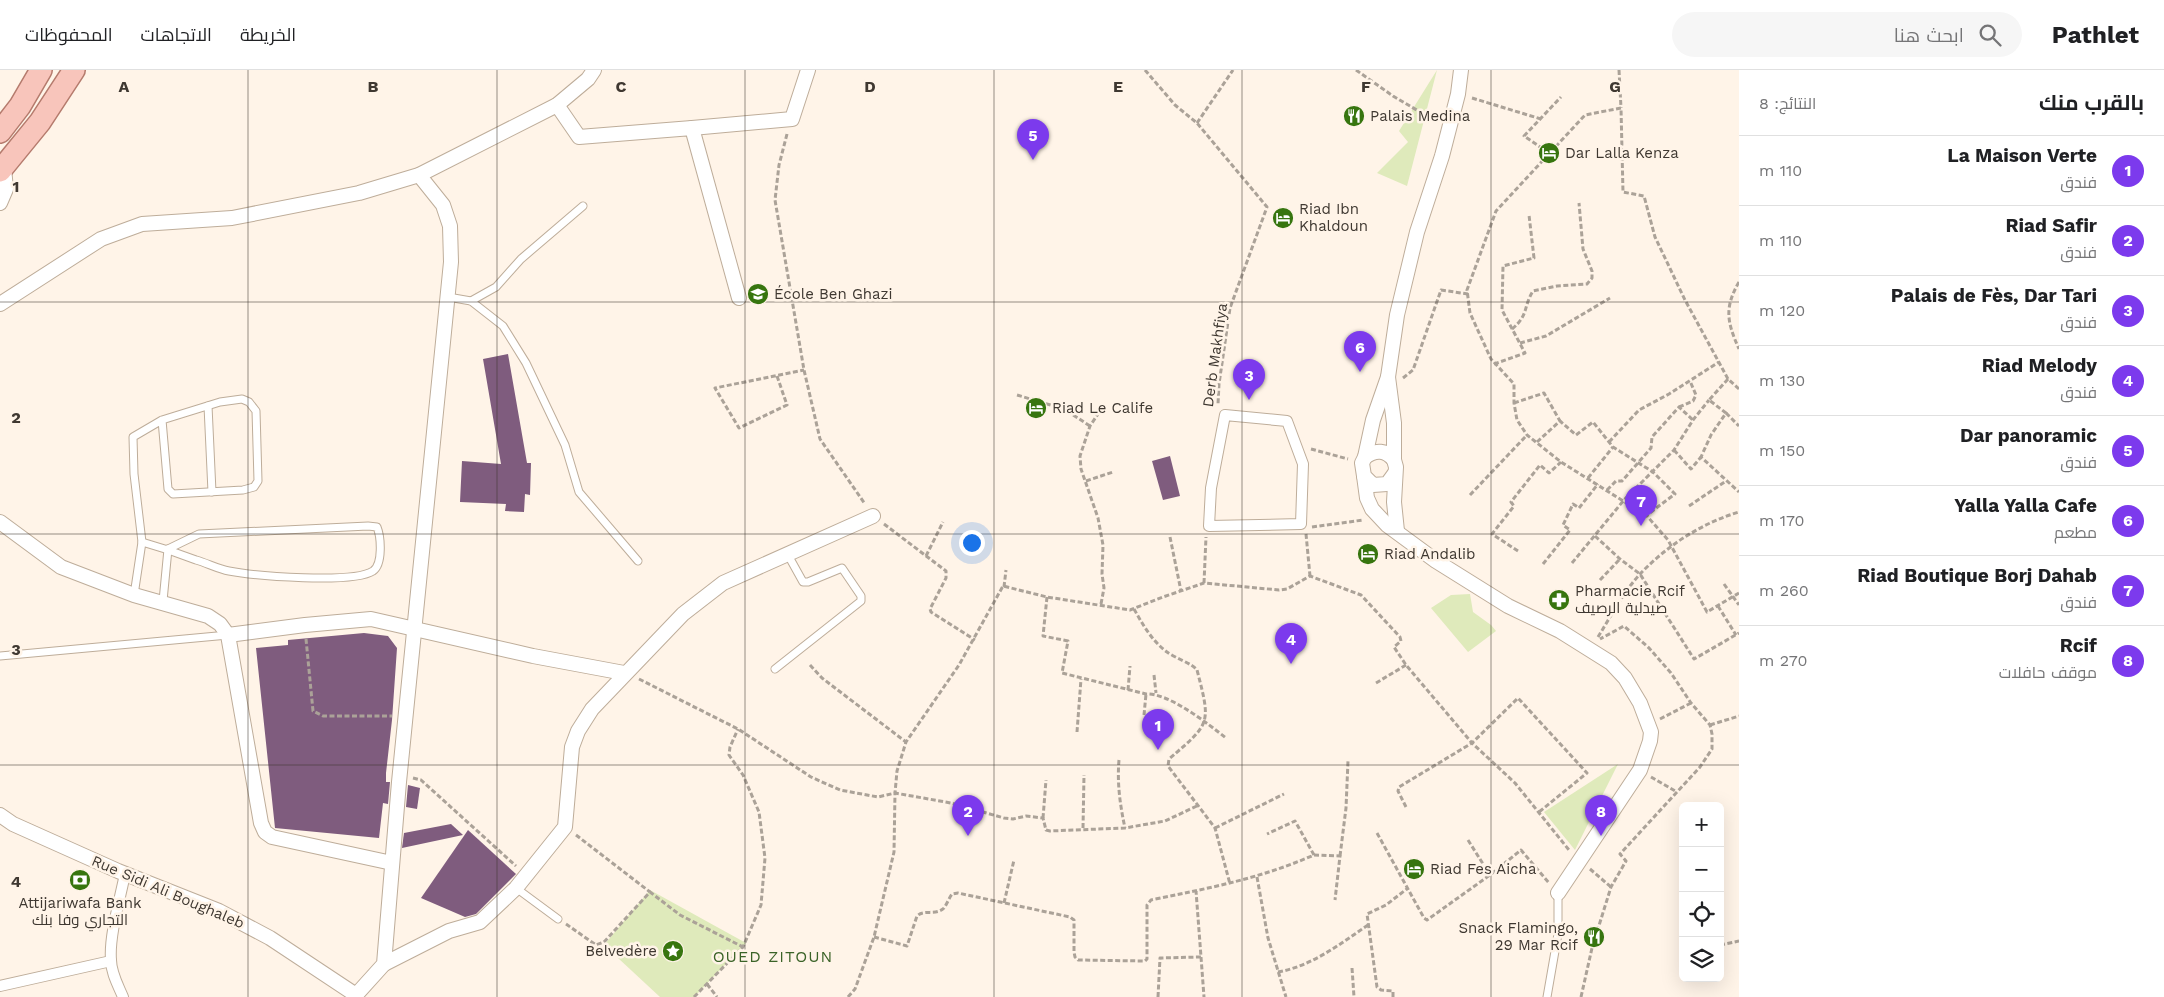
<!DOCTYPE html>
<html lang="ar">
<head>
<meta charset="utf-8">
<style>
  body { margin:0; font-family:"Work Sans",Cairo,sans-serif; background:#f6f6f6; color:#202124; direction:rtl }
  .controls { position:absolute; right:15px; bottom:15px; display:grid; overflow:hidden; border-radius:8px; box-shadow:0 5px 20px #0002 }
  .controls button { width:45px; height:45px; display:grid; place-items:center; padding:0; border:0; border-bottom:1px solid #e0e0e0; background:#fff; color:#202124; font:25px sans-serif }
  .you { position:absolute; left:971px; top:472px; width:18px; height:18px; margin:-12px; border:4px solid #fff; border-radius:50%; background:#1a73e8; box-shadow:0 0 0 8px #1a73e833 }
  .badge { display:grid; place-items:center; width:32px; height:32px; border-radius:50%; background:#7c3aed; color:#fff; font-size:16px; font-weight:700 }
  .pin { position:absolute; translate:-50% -41px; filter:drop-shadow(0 1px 2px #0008) }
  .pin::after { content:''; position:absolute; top:26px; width:18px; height:15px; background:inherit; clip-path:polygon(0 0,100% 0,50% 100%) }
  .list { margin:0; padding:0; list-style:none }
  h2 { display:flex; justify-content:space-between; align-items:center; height:65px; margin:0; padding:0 20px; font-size:21px }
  h2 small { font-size:16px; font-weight:400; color:#757577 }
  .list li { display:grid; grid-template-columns:32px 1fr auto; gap:15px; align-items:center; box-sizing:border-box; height:70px; padding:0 20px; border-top:1px solid #e0e0e0 }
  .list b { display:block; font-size:19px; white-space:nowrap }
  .list p { margin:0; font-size:16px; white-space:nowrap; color:#757577 }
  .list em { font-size:16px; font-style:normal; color:#757577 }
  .icon { flex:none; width:28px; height:28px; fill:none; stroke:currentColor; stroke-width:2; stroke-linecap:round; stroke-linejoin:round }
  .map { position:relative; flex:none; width:1739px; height:927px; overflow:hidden; direction:ltr }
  header { display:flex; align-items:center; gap:30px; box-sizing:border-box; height:70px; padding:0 25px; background:#fff; border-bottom:1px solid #e0e0e0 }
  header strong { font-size:24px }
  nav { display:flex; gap:28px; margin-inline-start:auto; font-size:18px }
  .search { width:350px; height:45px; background:#f6f6f6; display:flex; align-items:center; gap:12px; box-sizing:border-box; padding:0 18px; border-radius:28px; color:#757577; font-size:19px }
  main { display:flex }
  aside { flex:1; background:#fff }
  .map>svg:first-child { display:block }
</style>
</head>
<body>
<header>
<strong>Pathlet</strong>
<div class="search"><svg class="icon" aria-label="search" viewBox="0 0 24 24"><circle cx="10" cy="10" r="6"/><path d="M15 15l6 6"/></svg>ابحث هنا</div>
<nav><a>الخريطة</a><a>الاتجاهات</a><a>المحفوظات</a></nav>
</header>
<main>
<aside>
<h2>بالقرب منك<small>النتائج: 8</small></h2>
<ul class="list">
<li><span class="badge">1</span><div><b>La Maison Verte</b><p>فندق</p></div><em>110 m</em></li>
<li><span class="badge">2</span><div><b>Riad Safir</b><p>فندق</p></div><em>110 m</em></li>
<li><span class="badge">3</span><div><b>Palais de Fès, Dar Tari</b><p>فندق</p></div><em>120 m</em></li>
<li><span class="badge">4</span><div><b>Riad Melody</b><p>فندق</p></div><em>130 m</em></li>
<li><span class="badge">5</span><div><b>Dar panoramic</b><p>فندق</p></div><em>150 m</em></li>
<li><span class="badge">6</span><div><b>Yalla Yalla Cafe</b><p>مطعم</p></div><em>170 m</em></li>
<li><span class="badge">7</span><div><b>Riad Boutique Borj Dahab</b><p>فندق</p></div><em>260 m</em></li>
<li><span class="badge">8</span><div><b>Rcif</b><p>موقف حافلات</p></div><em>270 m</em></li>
</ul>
</aside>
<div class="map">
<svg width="1739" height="927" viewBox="0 0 1739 927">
  <rect width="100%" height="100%" fill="#fff4e8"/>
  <g fill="#dfeabb">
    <path d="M1437 0 1407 116 1377 103 1408 72 1399 61Z"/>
    <path d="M1470 524 1473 542 1491 555 1496 561 1468 582 1431 538 1451 525Z"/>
    <path d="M1618 694 1575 780 1544 742Z"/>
    <path d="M650 820 746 873 694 927H660L604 875Z"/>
  </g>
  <g fill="#7f5c7e">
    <path d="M508 284 527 393H531L530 425 525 424 524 442 505 441 506 434 460 432 462 391 501 394 483 289Z"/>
    <path d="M1170 386 1180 426 1163 430 1152 391Z"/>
    <path d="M364 563 388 566 397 578 392 650 386 703V712H390L388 734 383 733 379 768 275 758 256 578 288 575V570Z"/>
    <path d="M408 715 420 718 417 739 406 737Z"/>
    <path d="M451 754 463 765 402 778 404 763Z"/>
    <path d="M468 760 516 804 476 844 465 847 421 828Z"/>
  </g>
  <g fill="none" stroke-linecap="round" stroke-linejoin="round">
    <g stroke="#bead9a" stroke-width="9">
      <g id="service">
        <path d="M448 227 471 231 503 256 526 293 565 375 579 422 638 491"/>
        <path d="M471 231 496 217 521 189 583 136"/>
        <path d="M208 336 212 422"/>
        <path d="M142 472C160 477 178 483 196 490 207 493 218 499 229 501 255 506 353 514 373 501 383 494 381 467 377 457L368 456 199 464 168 479"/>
        <path d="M134 525 142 472 134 404 133 367 162 350 220 332 242 329 249 332 256 341 258 411 254 417 243 420 173 424 168 419 162 350"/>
        <path d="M163 531 168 479"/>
        <path d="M0 586 228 565"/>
        <path d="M775 599 861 531V526L842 498 808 512H803L788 485"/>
        <path d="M516 818 558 849"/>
        <path d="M1547 927 1558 864V823"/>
      </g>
    </g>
    <g stroke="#bead9a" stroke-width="12">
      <g id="pedestrian">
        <path d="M1225 345 1287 351 1303 394 1301 454 1209 456 1211 418Z"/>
        <path d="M0 916 111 891"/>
        <path d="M123 927C118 915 111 903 111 890 109 866 120 829 125 804"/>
      </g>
    </g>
    <g stroke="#bead9a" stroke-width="16">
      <g id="minor">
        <path d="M557 35 579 67 692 58 739 228"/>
        <path d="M692 58 792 49 808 0"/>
        <path d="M0 95 4 98 6 119 0 133"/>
        <path d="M0 234 101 169 142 154 232 148 359 123 419 105 557 35 588 9 594 0"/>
        <path d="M1388 307 1394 353V390L1396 397 1394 432 1397 461"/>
        <path d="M1365 387C1376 379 1386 380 1394 390"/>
        <path d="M1395 403 1387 414 1373 415 1364 406 1362 393 1365 387 1373 350 1388 307 1397 245 1417 162 1442 86 1458 24 1461 0"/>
        <path d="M1364 406 1367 428 1372 439 1387 455 1436 491 1508 536 1560 561 1611 593 1625 608 1640 633 1651 662 1650 671 1640 700 1558 823"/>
        <path d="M0 452 61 497 134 525 208 546 220 554 228 565 261 753 265 762 272 767 392 793"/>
        <path d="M228 565 305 555 371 549 533 586 624 603"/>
        <path d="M0 745 13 754 118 801 219 841 270 868 356 925 384 894 399 712 451 192 450 156 443 135 419 105"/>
        <path d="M384 894 449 861 480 852 516 818 565 757 572 677 578 661 592 639 683 544 723 513 873 446"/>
      </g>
    </g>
    <g stroke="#b57b6d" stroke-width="24">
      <g id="primary">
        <path d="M0 62 20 36 41 0"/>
        <path d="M0 101 40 52 74 0"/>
      </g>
    </g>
    <g stroke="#aba298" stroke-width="3" stroke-dasharray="5 2.5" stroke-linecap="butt">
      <path d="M1145 0 1175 35 1197 53 1267 137 1230 238 1219 314 1218 334"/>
      <path d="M1356 0 1393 26 1437 52"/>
      <path d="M1619 0 1621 38"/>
      <path d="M1472 28 1541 49"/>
      <path d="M1197 53 1233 0"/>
      <path d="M787 64 779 95 775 130 804 300 820 369 865 434"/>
      <path d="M1549 83 1524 66 1561 27"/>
      <path d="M1739 212C1724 238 1727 252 1739 279"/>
      <path d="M1512 259C1529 245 1523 237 1533 221L1557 216 1587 214 1592 208V201L1583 179 1579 133"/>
      <path d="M1520 273 1546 266 1610 228"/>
      <path d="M1494 294 1525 283 1502 240 1503 196 1534 188 1529 145"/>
      <path d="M777 306 787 335 739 358 715 318 804 300"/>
      <path d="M1403 308 1413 300 1441 220 1468 224"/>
      <path d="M1728 309 1709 330 1726 343 1711 365 1701 387 1739 422"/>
      <path d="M1739 319 1728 309 1685 230 1655 167 1644 126 1623 122 1621 38 1585 45 1496 141 1467 220 1470 243 1491 289 1514 314V333L1517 350 1527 365 1561 392 1647 446 1668 470 1707 542 1739 523"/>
      <path d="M1017 325 1064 339 1090 356"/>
      <path d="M1514 333 1544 323 1560 351"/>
      <path d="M1679 337 1693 331 1696 325 1690 311"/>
      <path d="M1726 343 1739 356"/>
      <path d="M1537 372 1560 351 1576 365 1593 352 1613 377 1653 402 1675 424 1647 445"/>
      <path d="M1609 372 1639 340 1669 324 1719 292"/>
      <path d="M1311 379 1348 389"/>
      <path d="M1674 380 1691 399 1701 387"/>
      <path d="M1588 408 1613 377"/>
      <path d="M1086 411 1113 402"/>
      <path d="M1607 420 1616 411H1622L1651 378 1652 367 1679 337 1693 350"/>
      <path d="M1470 425 1527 365"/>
      <path d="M1689 436 1726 411"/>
      <path d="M884 454 946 501V508L930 539 931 542 975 570"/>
      <path d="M1312 457 1363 450"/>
      <path d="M1306 464 1310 506"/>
      <path d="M1595 466 1620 489 1640 504 1694 589 1739 563"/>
      <path d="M1170 467 1181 521"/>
      <path d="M1518 481 1492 464 1514 436 1511 432 1540 395 1549 403 1561 392"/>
      <path d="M926 486 943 452"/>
      <path d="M1572 493 1624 430 1674 380 1693 350 1709 330"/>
      <path d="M1543 494 1570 460 1563 455 1573 434 1579 438 1598 414"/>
      <path d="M1600 510 1620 489"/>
      <path d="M1204 513 1206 467"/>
      <path d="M1724 514 1739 535"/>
      <path d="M1004 517 1006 500"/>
      <path d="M1047 527 1043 566 1068 571 1062 603 1146 624C1169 623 1207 653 1226 668"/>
      <path d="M1101 534 1104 518 1102 504 1103 475 1098 448 1081 399 1080 386 1090 356 1102 338"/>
      <path d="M1718 536 1736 565"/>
      <path d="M1134 539C1143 555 1152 571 1167 582 1175 588 1193 594 1197 600 1211 654 1211 653 1169 689L1168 696 1215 758 1230 814"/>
      <path d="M1598 567C1611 546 1624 521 1641 503 1668 475 1702 453 1739 442"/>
      <path d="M306 569 313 641 323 646H392"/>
      <path d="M810 595 822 608 906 672"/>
      <path d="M1154 605 1156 623"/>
      <path d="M639 609 738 659 811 707 840 720 878 727 895 723 951 733 1004 748 1013 749 1026 746 1043 748 1046 760 1050 761 1125 758 1165 751 1199 735"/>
      <path d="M1376 613 1406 595"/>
      <path d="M1128 620 1130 596"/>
      <path d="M1144 645 1146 624"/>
      <path d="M1660 649 1691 633"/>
      <path d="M1710 655 1739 646"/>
      <path d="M1077 662 1081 609"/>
      <path d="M1119 690C1117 713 1120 735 1125 758"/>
      <path d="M1651 707 1677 722"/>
      <path d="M413 708 421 710 516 796"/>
      <path d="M1406 737 1398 721 1399 717 1472 673 1518 628 1587 703 1539 742"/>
      <path d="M1043 748 1046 710"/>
      <path d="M1083 758 1084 705"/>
      <path d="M1215 758 1284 724"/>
      <path d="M1377 763 1424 848 1427 850 1490 805 1521 780 1549 813"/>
      <path d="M576 765 650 822"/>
      <path d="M1468 770 1490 805"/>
      <path d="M1314 785 1340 786 1335 830"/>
      <path d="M1340 786 1346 738 1348 691"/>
      <path d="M1590 799 1611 817"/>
      <path d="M1257 807 1268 868 1286 927"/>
      <path d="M1004 833 1014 790"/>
      <path d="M566 854 596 875 604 872 650 822 680 845 743 877"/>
      <path d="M874 867 907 876 917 846C924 839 936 846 944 838 947 834 949 828 952 824L958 823 1070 847 1074 850V882L1075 887 1078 890 1145 891 1147 889V835L1151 830C1209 818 1259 809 1314 785L1295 751 1267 764"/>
      <path d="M1720 875 1739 871"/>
      <path d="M1201 887 1204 927"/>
      <path d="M1352 898 1354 927"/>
      <path d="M1278 902C1312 896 1340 874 1368 855"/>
      <path d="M707 914 717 927"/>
      <path d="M694 927 743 877 761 835 765 788 759 742 743 705 729 685 730 677 738 659"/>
      <path d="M848 927 855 919 874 867 894 782 895 723 897 701 906 672 959 595 1003 516 1047 527 1130 540 1163 527 1204 513 1279 520 1287 519 1310 506 1361 525 1400 567 1401 571 1394 577 1406 595 1472 673 1515 713 1569 780"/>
      <path d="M1158 927 1160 888 1201 887 1196 821"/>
      <path d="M1393 927V921L1381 920 1377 917 1367 844 1386 835 1408 818"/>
      <path d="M1581 927 1592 878 1611 817 1626 791 1620 784 1700 697 1712 679V664L1710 655 1691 633 1671 603 1649 578 1624 556 1600 569"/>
    </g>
    <use href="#service" stroke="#fff" stroke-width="7"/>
    <use href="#pedestrian" stroke="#fff" stroke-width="10"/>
    <use href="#minor" stroke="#fff" stroke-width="14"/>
    <use href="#primary" stroke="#f8c5bb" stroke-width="21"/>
  </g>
  <path fill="none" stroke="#3f3831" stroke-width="1" stroke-opacity="0.55" d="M248 0V927M497 0V927M745 0V927M994 0V927M1242 0V927M1491 0V927M0 232H1739M0 464H1739M0 695H1739"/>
  <defs>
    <g id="restaurant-disc" transform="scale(1.125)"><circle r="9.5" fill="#37750f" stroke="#fff4e8"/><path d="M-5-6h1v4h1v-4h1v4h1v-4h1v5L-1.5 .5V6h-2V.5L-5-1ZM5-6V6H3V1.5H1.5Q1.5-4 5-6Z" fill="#fff"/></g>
    <g id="hotel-disc" transform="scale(1.125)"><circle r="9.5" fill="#37750f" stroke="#fff4e8"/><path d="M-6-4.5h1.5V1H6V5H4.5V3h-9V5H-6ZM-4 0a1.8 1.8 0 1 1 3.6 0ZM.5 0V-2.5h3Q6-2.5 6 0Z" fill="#fff"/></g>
    <g id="school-disc" transform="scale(1.125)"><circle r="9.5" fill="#37750f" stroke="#fff4e8"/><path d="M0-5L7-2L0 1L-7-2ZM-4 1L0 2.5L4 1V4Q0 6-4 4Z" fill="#fff"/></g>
    <g id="pharmacy-disc" transform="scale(1.125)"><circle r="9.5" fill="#37750f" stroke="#fff4e8"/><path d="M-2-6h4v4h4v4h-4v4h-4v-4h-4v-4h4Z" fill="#fff"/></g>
    <g id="bank-disc" transform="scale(1.125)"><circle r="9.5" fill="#37750f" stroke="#fff4e8"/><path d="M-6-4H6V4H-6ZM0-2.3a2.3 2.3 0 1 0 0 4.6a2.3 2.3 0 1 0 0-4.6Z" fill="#fff"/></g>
    <g id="sight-disc" transform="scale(1.125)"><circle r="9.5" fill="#37750f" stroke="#fff4e8"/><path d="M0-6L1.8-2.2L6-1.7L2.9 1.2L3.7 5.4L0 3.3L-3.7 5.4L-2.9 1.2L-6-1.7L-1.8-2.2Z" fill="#fff"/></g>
  </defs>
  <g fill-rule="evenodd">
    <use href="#restaurant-disc" x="1354" y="46"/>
    <use href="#hotel-disc" x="1549" y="83"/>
    <use href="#hotel-disc" x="1283" y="148"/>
    <use href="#school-disc" x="758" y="224"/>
    <use href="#hotel-disc" x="1036" y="338"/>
    <use href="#hotel-disc" x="1368" y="484"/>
    <use href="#pharmacy-disc" x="1559" y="530"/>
    <use href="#hotel-disc" x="1414" y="799"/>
    <use href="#bank-disc" x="80" y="810"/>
    <use href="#restaurant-disc" x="1594" y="867"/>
    <use href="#sight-disc" x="673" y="881"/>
  </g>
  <g text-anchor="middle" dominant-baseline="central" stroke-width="5" stroke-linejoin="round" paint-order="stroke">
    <g font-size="15" fill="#3f3831" stroke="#fff4e8" text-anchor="start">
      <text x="1370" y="46">Palais Medina</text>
      <text x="1565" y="83">Dar Lalla Kenza</text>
      <text x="1299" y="139">Riad Ibn<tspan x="1299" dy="17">Khaldoun</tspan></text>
      <text x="774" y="224">École Ben Ghazi</text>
      <text x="1052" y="338">Riad Le Calife</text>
      <text x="1384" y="484">Riad Andalib</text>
      <text x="1575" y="521">Pharmacie Rcif<tspan x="1575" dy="17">صيدلية الرصيف</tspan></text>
      <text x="1430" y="799">Riad Fes Aicha</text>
      <text x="80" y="833" text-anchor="middle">Attijariwafa Bank<tspan x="80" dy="17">التجاري وفا بنك</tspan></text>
      <text x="1578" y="858" text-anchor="end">Snack Flamingo,<tspan x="1578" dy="17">29 Mar Rcif</tspan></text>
      <text x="657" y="881" text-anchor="end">Belvedère</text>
    </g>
    <g font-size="15" fill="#3f3831" stroke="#fff4e8">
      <text transform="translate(1215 285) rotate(-82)">Derb Makhfiya</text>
      <text transform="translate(168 822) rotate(23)">Rue Sidi Ali Boughaleb</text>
    </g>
    <g font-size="16" letter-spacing="1" fill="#3b6328" stroke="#fff4e8">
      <text x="773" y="886">OUED ZITOUN</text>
    </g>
  </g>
  <g font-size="16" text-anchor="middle" font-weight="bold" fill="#3f3831" stroke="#fff4e8" stroke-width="5" stroke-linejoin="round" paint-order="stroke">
    <text x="124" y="22">A</text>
    <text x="373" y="22">B</text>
    <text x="621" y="22">C</text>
    <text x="870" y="22">D</text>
    <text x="1118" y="22">E</text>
    <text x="1366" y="22">F</text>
    <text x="1615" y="22">G</text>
    <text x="16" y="122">1</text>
    <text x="16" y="353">2</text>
    <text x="16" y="585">3</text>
    <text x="16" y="817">4</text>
  </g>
</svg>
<div class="controls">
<button>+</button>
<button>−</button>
<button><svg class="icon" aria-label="locate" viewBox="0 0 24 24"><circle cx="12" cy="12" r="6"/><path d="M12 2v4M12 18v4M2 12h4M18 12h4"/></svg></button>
<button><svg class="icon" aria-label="layers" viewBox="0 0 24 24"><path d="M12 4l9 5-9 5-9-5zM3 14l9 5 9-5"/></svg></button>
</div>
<div class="you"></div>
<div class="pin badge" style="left:1158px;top:680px">1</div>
<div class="pin badge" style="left:968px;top:766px">2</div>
<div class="pin badge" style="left:1249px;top:330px">3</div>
<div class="pin badge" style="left:1291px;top:594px">4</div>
<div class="pin badge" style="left:1033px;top:90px">5</div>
<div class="pin badge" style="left:1360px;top:302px">6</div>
<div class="pin badge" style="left:1641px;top:456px">7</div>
<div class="pin badge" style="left:1601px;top:766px">8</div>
</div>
</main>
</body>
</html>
